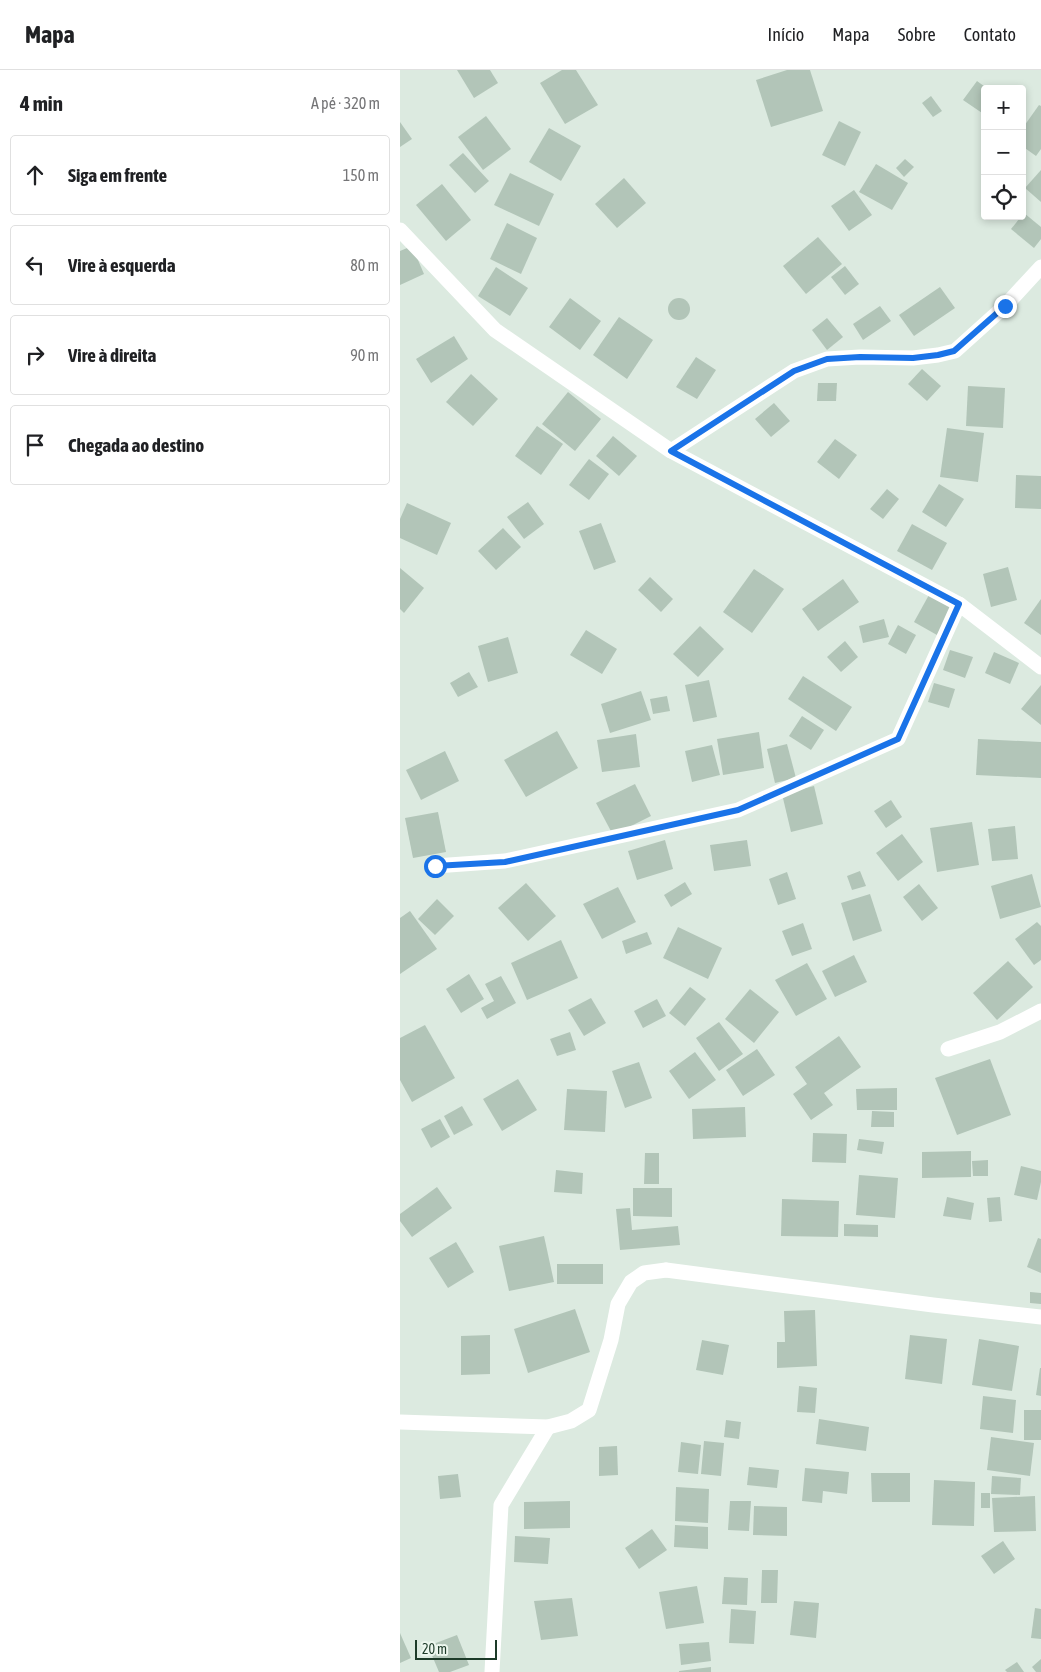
<!DOCTYPE html>
<html lang="pt">
<head>
<meta charset="utf-8">
<style>
  body { margin:0; font-family:"Asap Condensed",sans-serif; background:#f6f6f6; color:#202124 }
  .controls { position:absolute; right:15px; top:15px; display:grid; overflow:hidden; border-radius:5px; box-shadow:0 2px 8px #0003 }
  .controls button { width:45px; height:45px; display:grid; place-items:center; padding:0; border:0; border-bottom:1px solid #e0e0e0; background:#fff; color:#202124; font:25px sans-serif }
  .scale { position:absolute; left:15px; bottom:12px; width:82px; box-sizing:border-box; padding-left:5px; border:2px solid #1d3b29; border-top:0; font-size:14px; line-height:18px; white-space:nowrap; color:#1d3b29; -webkit-text-stroke:4px #edf7ef; paint-order:stroke }
  .stop { position:absolute; width:15px; height:15px; margin:-11px; border:4px solid #1a73e8; border-radius:50%; background:#fff }
  .stop.end { background:#1a73e8; border-color:#fff; box-shadow:0 1px 5px #0008 }
  .list { margin:0; padding:0; list-style:none }
  h2 { display:flex; justify-content:space-between; align-items:center; height:65px; margin:0; padding:0 20px; font-size:21px }
  h2 small { font-size:16px; font-weight:400; color:#757577 }
  .list li { display:grid; grid-template-columns:32px 1fr auto; gap:15px; align-items:center; box-sizing:border-box; height:80px; margin:0 10px 10px; padding:0 10px; border:1px solid #e0e0e0; border-radius:5px }
  .list b { display:block; font-size:19px; white-space:nowrap }
  .list em { font-size:16px; font-style:normal; color:#757577 }
  .icon { flex:none; width:28px; height:28px; fill:none; stroke:currentColor; stroke-width:2; stroke-linecap:round; stroke-linejoin:round }
  .map { position:relative; flex:none; width:641px; height:1602px; overflow:hidden }
  header { display:flex; align-items:center; gap:30px; box-sizing:border-box; height:70px; padding:0 25px; background:#fff; border-bottom:1px solid #e0e0e0 }
  header strong { font-size:24px }
  nav { display:flex; gap:28px; margin-inline-start:auto; font-size:18px }
  main { display:flex }
  aside { flex:1; background:#fff }
  .map>svg:first-child { display:block }
</style>
</head>
<body>
<header>
<strong>Mapa</strong>
<nav><a>Início</a><a>Mapa</a><a>Sobre</a><a>Contato</a></nav>
</header>
<main>
<aside>
<h2>4 min<small>A pé · 320 m</small></h2>
<ul class="list">
<li><svg class="icon" aria-label="ahead" viewBox="0 0 24 24"><path d="M12 20V5M6 11l6-6 6 6"/></svg><div><b>Siga em frente</b></div><em>150 m</em></li>
<li><svg class="icon" aria-label="left" viewBox="0 0 24 24"><path d="M17 20v-9H6M10 6l-5 5 5 5"/></svg><div><b>Vire à esquerda</b></div><em>80 m</em></li>
<li><svg class="icon" aria-label="right" viewBox="0 0 24 24"><path d="M7 20v-9h11M14 6l5 5-5 5"/></svg><div><b>Vire à direita</b></div><em>90 m</em></li>
<li><svg class="icon" aria-label="arrive" viewBox="0 0 24 24"><path d="M6 21V4h12l-3 4 3 4H6"/></svg><div><b>Chegada ao destino</b></div></li>
</ul>
</aside>
<div class="map">
<svg width="641" height="1602" viewBox="0 0 641 1602">
  <rect width="100%" height="100%" fill="#dceae0"/>
  <g fill="#b2c5b8">
    <path d="M57 0H90L98 13 74 28Z"/>
    <path d="M162 0H176L198 35 165 54 140 13Z"/>
    <path d="M387 0H410L423 41 371 57 356 10Z"/>
    <path d="M577 11 588 19H585V45L563 30Z"/>
    <path d="M531 26 542 41 533 47 522 33Z"/>
    <path d="M639 35 641 36V79L636 86 622 76V59Z"/>
    <path d="M86 46 111 79 83 100 58 67Z"/>
    <path d="M439 51 461 62 445 96 422 85Z"/>
    <path d="M0 52 12 69 0 77Z"/>
    <path d="M149 58 181 76 161 111 129 92Z"/>
    <path d="M63 83 89 111 75 123 49 95Z"/>
    <path d="M505 89 514 97 504 107 496 98Z"/>
    <path d="M476 94 508 113 492 140 459 122Z"/>
    <path d="M641 100V132L625 118Z"/>
    <path d="M110 103 154 124 139 156 94 135Z"/>
    <path d="M224 108 246 133 217 158 195 134Z"/>
    <path d="M42 114 71 150 46 171 16 135Z"/>
    <path d="M454 120 472 145 449 161 431 136Z"/>
    <path d="M624 143 641 157V169L634 178 611 159Z"/>
    <path d="M107 153 137 168 121 204 90 189Z"/>
    <path d="M418 167 442 194 406 224 383 196Z"/>
    <path d="M12 176 24 204 0 215V181Z"/>
    <path d="M445 196 459 214 445 225 431 207Z"/>
    <path d="M96 197 128 218 110 246 78 226Z"/>
    <path d="M540 217 555 238 514 266 499 245Z"/>
    <path d="M170 228 201 251 180 280 149 257Z"/>
    <circle cx="279" cy="239" r="11"/>
    <path d="M480 236 491 251 463 270 453 254Z"/>
    <path d="M219 247 253 270 227 309 193 285Z"/>
    <path d="M427 248 443 267 427 280 412 260Z"/>
    <path d="M54 266 68 289 31 313 16 289Z"/>
    <path d="M296 287 316 300 297 329 276 317Z"/>
    <path d="M522 299 541 316 527 331 508 314Z"/>
    <path d="M71 304 98 329 73 356 46 332Z"/>
    <path d="M418 313H437L436 331H417Z"/>
    <path d="M568 316 605 318 603 358 566 356Z"/>
    <path d="M168 322 201 349 175 381 142 354Z"/>
    <path d="M374 333 390 351 371 367 355 349Z"/>
    <path d="M137 356 163 374 141 405 115 386Z"/>
    <path d="M547 358 584 363 578 412 540 407Z"/>
    <path d="M213 366 237 386 219 406 196 386Z"/>
    <path d="M435 369 457 385 439 409 417 392Z"/>
    <path d="M189 389 209 404 189 430 169 415Z"/>
    <path d="M616 405 641 406V439L615 438Z"/>
    <path d="M539 414 564 429 546 457 522 442Z"/>
    <path d="M487 419 499 429 483 449 470 439Z"/>
    <path d="M128 432 144 454 124 469 107 447Z"/>
    <path d="M7 433 51 453 37 485 0 468V449Z"/>
    <path d="M201 453 216 492 194 500 179 461Z"/>
    <path d="M512 454 547 473 532 500 497 481Z"/>
    <path d="M103 458 121 477 96 500 78 481Z"/>
    <path d="M608 497 617 530 591 537 583 504Z"/>
    <path d="M0 498 24 518 4 543 0 539Z"/>
    <path d="M354 499 384 519 352 563 323 542Z"/>
    <path d="M250 507 273 529 261 542 238 520Z"/>
    <path d="M443 509 459 532 418 561 402 539Z"/>
    <path d="M530 523 554 536 537 565 514 552Z"/>
    <path d="M641 529V565L624 553Z"/>
    <path d="M484 549 489 567 463 573 459 556Z"/>
    <path d="M498 555 516 565 506 584 488 574Z"/>
    <path d="M300 556 324 579 298 607 273 584Z"/>
    <path d="M186 560 217 579 202 604 170 585Z"/>
    <path d="M108 567 118 603 88 612 78 576Z"/>
    <path d="M445 571 458 587 441 602 427 587Z"/>
    <path d="M550 580 573 587 565 608 543 600Z"/>
    <path d="M594 582 619 593 610 614 585 603Z"/>
    <path d="M69 602 78 617 58 627 50 613Z"/>
    <path d="M403 606 452 637 436 661 388 629Z"/>
    <path d="M309 610 317 647 293 652 285 615Z"/>
    <path d="M534 613 555 619 549 638 528 632Z"/>
    <path d="M641 615V655L621 639Z"/>
    <path d="M241 621 251 650 210 663 201 634Z"/>
    <path d="M267 626 270 641 253 644 250 629Z"/>
    <path d="M402 646 424 660 411 680 389 666Z"/>
    <path d="M157 661 178 698 126 727 104 690Z"/>
    <path d="M359 662 364 698 323 705 317 669Z"/>
    <path d="M236 664 240 697 202 702 197 670Z"/>
    <path d="M578 669 641 672V708L576 705Z"/>
    <path d="M387 674 396 708 375 713 367 679Z"/>
    <path d="M312 675 320 705 292 712 285 681Z"/>
    <path d="M45 681 59 711 21 730 6 700Z"/>
    <path d="M235 714 251 746 213 765 196 733Z"/>
    <path d="M414 716 423 754 391 762 382 724Z"/>
    <path d="M491 730 502 747 486 758 474 741Z"/>
    <path d="M38 742 46 782 13 788 5 748Z"/>
    <path d="M572 752 579 795 537 802 530 758Z"/>
    <path d="M615 756 618 789 592 791 588 759Z"/>
    <path d="M502 764 523 792 498 811 476 783Z"/>
    <path d="M265 770 273 799 237 810 228 781Z"/>
    <path d="M347 770 351 796 314 801 310 775Z"/>
    <path d="M460 801 466 816 452 820 447 806Z"/>
    <path d="M387 802 396 829 378 835 369 809Z"/>
    <path d="M632 804 641 837 600 849 591 816Z"/>
    <path d="M285 812 292 824 271 837 264 825Z"/>
    <path d="M126 813 156 846 128 871 98 838Z"/>
    <path d="M519 814 538 838 522 851 503 827Z"/>
    <path d="M218 817 236 852 202 869 183 834Z"/>
    <path d="M470 824 482 861 453 871 441 833Z"/>
    <path d="M37 829 54 846 35 865 18 849Z"/>
    <path d="M10 841 37 879 0 904V848Z"/>
    <path d="M637 852 641 856V890L634 895 615 869Z"/>
    <path d="M403 853 412 879 392 886 382 861Z"/>
    <path d="M278 857 322 878 308 909 263 888Z"/>
    <path d="M247 862 252 874 226 884 222 871Z"/>
    <path d="M161 870 178 908 127 930 111 893Z"/>
    <path d="M454 885 467 912 435 927 422 901Z"/>
    <path d="M608 891 633 917 597 950 573 923Z"/>
    <path d="M407 893 427 929 396 946 375 910Z"/>
    <path d="M69 904 84 929 61 943 46 919Z"/>
    <path d="M101 906 116 933 87 949 81 938 94 931 85 914Z"/>
    <path d="M290 917 306 929 285 956 269 943Z"/>
    <path d="M350 919 379 942 354 973 325 949Z"/>
    <path d="M191 928 206 953 184 966 168 940Z"/>
    <path d="M257 929 266 946 243 958 234 941Z"/>
    <path d="M319 952 343 984 319 1001 296 968Z"/>
    <path d="M25 955 55 1008 12 1032 0 1010V968Z"/>
    <path d="M170 962 176 980 157 986 150 969Z"/>
    <path d="M439 966 461 997 424 1023 433 1035 411 1050 393 1024 407 1014 395 997Z"/>
    <path d="M357 979 375 1005 343 1026 326 1000Z"/>
    <path d="M295 982 316 1010 289 1029 269 1001Z"/>
    <path d="M590 989 611 1045 557 1065 535 1008Z"/>
    <path d="M239 992 252 1028 225 1038 212 1001Z"/>
    <path d="M118 1009 137 1040 102 1061 83 1029Z"/>
    <path d="M497 1018V1040H457L456 1019Z"/>
    <path d="M167 1019 207 1021 205 1062 164 1060Z"/>
    <path d="M62 1036 73 1055 54 1065 44 1046Z"/>
    <path d="M345 1037 346 1067 293 1069 292 1039Z"/>
    <path d="M472 1041 494 1042V1057H471Z"/>
    <path d="M40 1049 50 1067 31 1078 21 1059Z"/>
    <path d="M413 1063 447 1064 446 1093 412 1092Z"/>
    <path d="M459 1069 484 1072 482 1084 457 1080Z"/>
    <path d="M571 1081V1107L522 1108V1082Z"/>
    <path d="M245 1083H259V1114H244Z"/>
    <path d="M588 1090V1106H573L572 1091Z"/>
    <path d="M621 1096 641 1101V1112L637 1130 614 1125Z"/>
    <path d="M156 1100 183 1103 182 1124 154 1122Z"/>
    <path d="M459 1105 498 1108 495 1148 456 1145Z"/>
    <path d="M37 1117 52 1138 12 1167 0 1151V1144Z"/>
    <path d="M233 1118H272V1147L233 1146Z"/>
    <path d="M547 1127 574 1133 571 1150 543 1146Z"/>
    <path d="M600 1127 602 1151 589 1152 587 1128Z"/>
    <path d="M382 1129 439 1131 438 1167 381 1166Z"/>
    <path d="M230 1138 232 1160 278 1156 280 1175 220 1180 216 1139Z"/>
    <path d="M444 1154 478 1155V1167L444 1166Z"/>
    <path d="M144 1166 154 1212 109 1221 99 1176Z"/>
    <path d="M638 1168 641 1169V1203L627 1197Z"/>
    <path d="M56 1172 74 1202 48 1218 29 1188Z"/>
    <rect x="157" y="1194" width="46" height="20"/>
    <path d="M630 1222 641 1223V1234L630 1233Z"/>
    <path d="M175 1239 190 1282 128 1303 114 1259Z"/>
    <path d="M415 1240 417 1296 377 1298V1272H385L384 1241Z"/>
    <path d="M90 1265V1304L61 1305V1266Z"/>
    <path d="M510 1265 547 1269 542 1314 505 1309Z"/>
    <path d="M579 1269 619 1276 612 1321 572 1315Z"/>
    <path d="M302 1270 329 1275 323 1305 296 1300Z"/>
    <path d="M640 1298H641V1326L636 1325Z"/>
    <path d="M399 1316 417 1318 415 1343 397 1342Z"/>
    <path d="M583 1326 616 1330 613 1363 580 1359Z"/>
    <rect x="624" y="1340" width="17" height="30"/>
    <path d="M419 1349 469 1357 466 1381 416 1374Z"/>
    <path d="M326 1350 341 1352 339 1369 324 1367Z"/>
    <path d="M591 1367 634 1373 630 1406 587 1400Z"/>
    <path d="M304 1371 324 1373 321 1406 301 1404Z"/>
    <path d="M281 1372 301 1375 298 1404 278 1402Z"/>
    <path d="M217 1376 218 1405 199 1406V1377Z"/>
    <path d="M349 1397 379 1400 377 1418 347 1415Z"/>
    <path d="M405 1398 449 1402 447 1424 423 1421 422 1433 402 1431Z"/>
    <path d="M471 1403H510V1432H472Z"/>
    <path d="M58 1404 61 1427 40 1429 38 1406Z"/>
    <path d="M592 1406 621 1408 620 1425 591 1424Z"/>
    <path d="M534 1410 575 1412 574 1456 532 1455Z"/>
    <path d="M276 1417 309 1419 308 1453 275 1451Z"/>
    <rect x="581" y="1423" width="9" height="15"/>
    <path d="M635 1426 636 1461 594 1462 592 1428Z"/>
    <path d="M170 1431V1458L124 1459V1432Z"/>
    <path d="M330 1431H351L349 1461 328 1460Z"/>
    <path d="M354 1436 387 1437V1466L353 1465Z"/>
    <path d="M275 1455 308 1457V1479L274 1477Z"/>
    <path d="M252 1459 267 1480 239 1499 225 1478Z"/>
    <path d="M115 1466 150 1468 148 1494 114 1492Z"/>
    <path d="M603 1471 615 1489 594 1504 581 1486Z"/>
    <path d="M362 1500H378L377 1533H361Z"/>
    <path d="M324 1507 348 1508 347 1535 322 1534Z"/>
    <path d="M297 1516 304 1553 266 1559 259 1522Z"/>
    <path d="M172 1528 178 1566 141 1570 134 1531Z"/>
    <path d="M394 1531 419 1533 416 1568 390 1565Z"/>
    <path d="M635 1538 641 1539V1569L631 1568Z"/>
    <path d="M331 1539 356 1541 354 1574 329 1573Z"/>
    <path d="M0 1563 11 1588 0 1593Z"/>
    <path d="M57 1565 69 1595 50 1602H39L28 1576Z"/>
    <path d="M309 1572 311 1591 281 1595 279 1574Z"/>
    <path d="M641 1589V1602H636L632 1597Z"/>
    <path d="M617 1592 624 1602H607L605 1600Z"/>
    <path d="M311 1597V1602H279V1601Z"/>
  </g>
  <g fill="none" stroke-linecap="round" stroke-linejoin="round">
    <g stroke="#fff" stroke-width="15">
      <path d="M35 796 105 791 338 740 498 669 559 534"/>
      <path d="M548 979 600 962 641 941"/>
      <path d="M0 1352 148 1357 171 1351 189 1340 211 1270 218 1234 231 1212 244 1203 266 1200"/>
      <path d="M92 1602 101 1435 148 1357"/>
    </g>
    <g stroke="#fff" stroke-width="15">
      <path d="M0 160 95 260 271 381 559 534 641 597"/>
      <path d="M271 381 394 301 427 289 460 287 513 288 538 285 555 281 605 236 641 197"/>
      <path d="M266 1200 533 1235 641 1247"/>
    </g>
  </g>
  <g fill="none" stroke-linecap="round" stroke-linejoin="round">
    <path stroke="#1a73e8" stroke-width="6" d="M35 796 105 792 338 740 498 669 559 534 271 381 394 301 427 289 460 287 513 288 538 285 554 281 605 236"/>
  </g>
</svg>
<div class="controls">
<button>+</button>
<button>−</button>
<button><svg class="icon" aria-label="locate" viewBox="0 0 24 24"><circle cx="12" cy="12" r="6"/><path d="M12 2v4M12 18v4M2 12h4M18 12h4"/></svg></button>
</div>
<div class="scale">20 m</div>
<div class="stop" style="left:35px;top:796px"></div>
<div class="stop end" style="left:605px;top:236px"></div>
</div>
</main>
</body>
</html>
